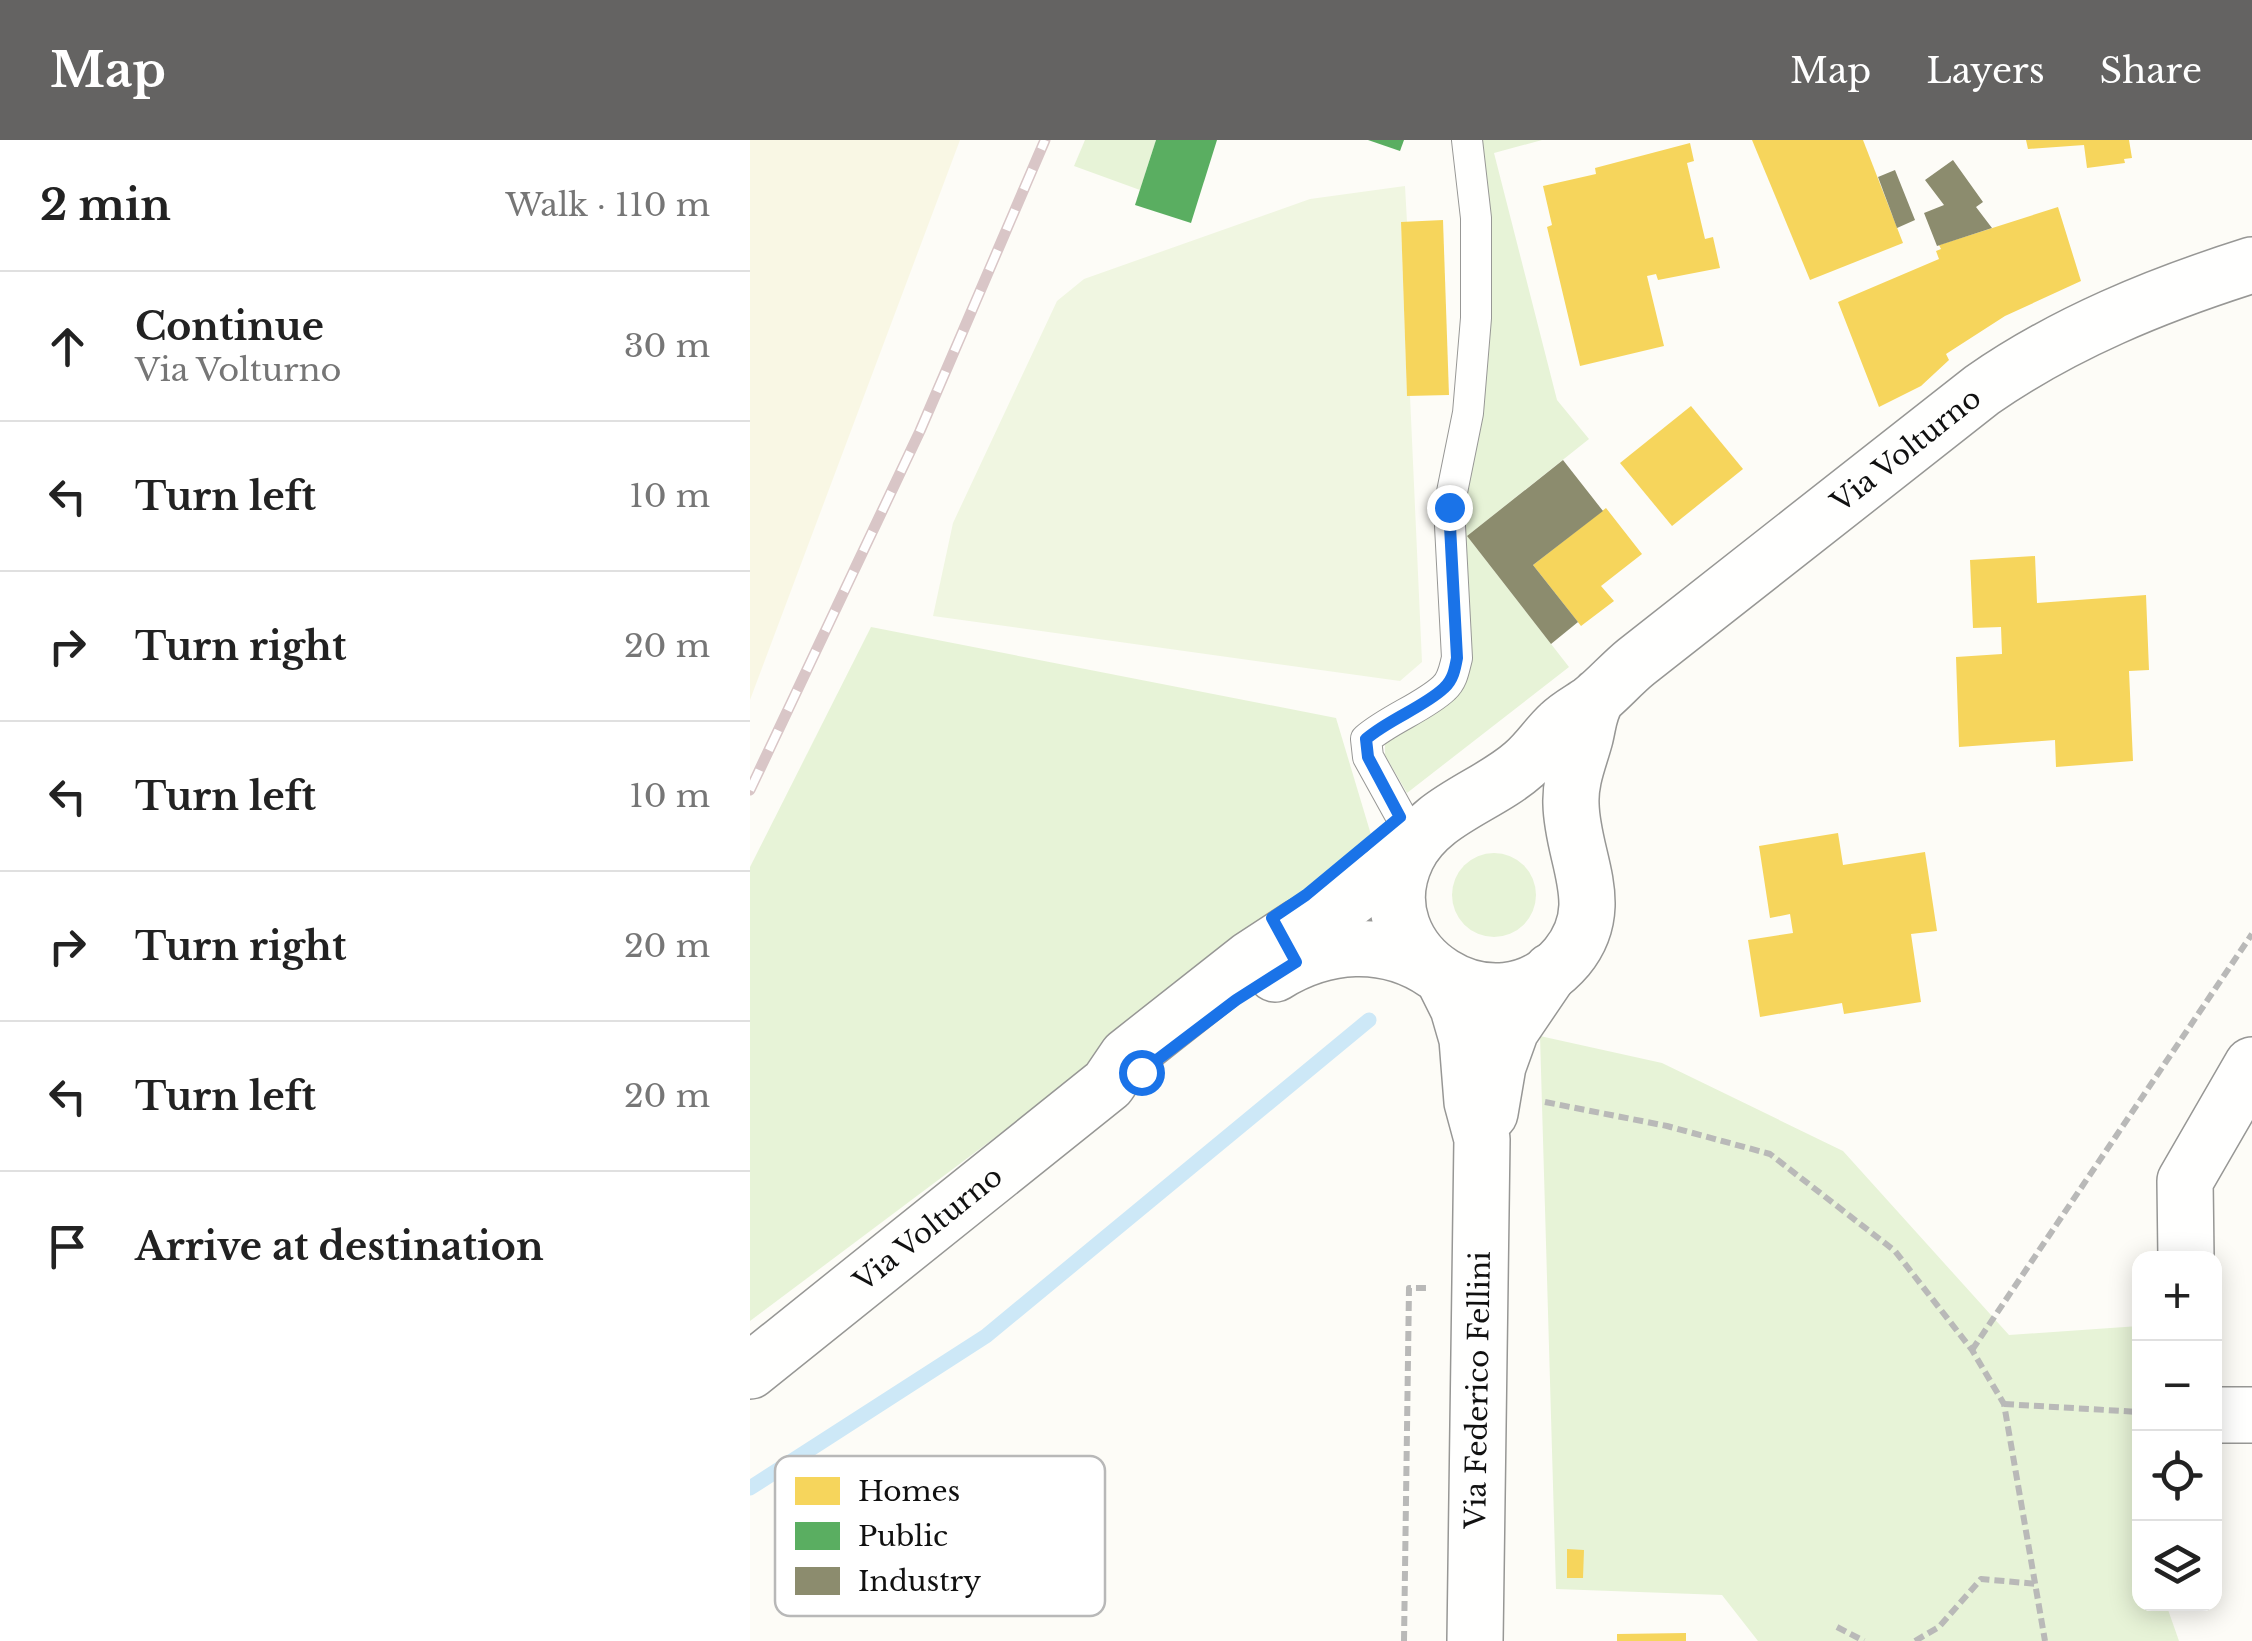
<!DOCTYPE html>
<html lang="en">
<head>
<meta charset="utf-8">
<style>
  body { margin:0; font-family:"Libre Baskerville",serif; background:#f6f6f6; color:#222 }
  .controls { position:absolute; right:30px; bottom:30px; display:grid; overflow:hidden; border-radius:20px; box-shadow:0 5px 25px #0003 }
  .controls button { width:90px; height:90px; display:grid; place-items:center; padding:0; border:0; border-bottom:2px solid #e0e0e0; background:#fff; color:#222; font:50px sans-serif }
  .stop { position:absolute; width:30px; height:30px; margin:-22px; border:8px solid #1a73e8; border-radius:50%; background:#fff }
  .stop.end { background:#1a73e8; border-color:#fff; box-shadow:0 2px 10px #0008 }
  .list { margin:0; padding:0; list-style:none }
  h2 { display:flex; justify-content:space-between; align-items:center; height:130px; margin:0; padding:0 40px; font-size:42px }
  h2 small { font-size:32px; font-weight:400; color:#767676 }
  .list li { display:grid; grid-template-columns:65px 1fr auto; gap:30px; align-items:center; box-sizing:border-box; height:150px; padding:0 40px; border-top:2px solid #e0e0e0 }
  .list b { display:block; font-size:38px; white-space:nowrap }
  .list p { margin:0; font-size:32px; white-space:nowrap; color:#767676 }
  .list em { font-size:32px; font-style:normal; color:#767676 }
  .icon { flex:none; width:55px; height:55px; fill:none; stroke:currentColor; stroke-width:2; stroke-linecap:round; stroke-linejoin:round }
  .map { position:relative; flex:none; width:1502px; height:1501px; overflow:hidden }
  header { display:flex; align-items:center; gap:60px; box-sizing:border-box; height:140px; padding:0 50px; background:#646362; color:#fff }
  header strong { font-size:48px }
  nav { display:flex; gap:55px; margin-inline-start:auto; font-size:35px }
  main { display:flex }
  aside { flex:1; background:#fff }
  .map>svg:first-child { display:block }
</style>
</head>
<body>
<header>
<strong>Map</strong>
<nav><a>Map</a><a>Layers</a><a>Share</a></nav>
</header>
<main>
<aside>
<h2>2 min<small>Walk · 110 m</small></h2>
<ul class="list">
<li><svg class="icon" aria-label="ahead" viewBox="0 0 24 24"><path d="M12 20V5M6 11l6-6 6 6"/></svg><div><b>Continue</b><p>Via Volturno</p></div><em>30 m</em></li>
<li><svg class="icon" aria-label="left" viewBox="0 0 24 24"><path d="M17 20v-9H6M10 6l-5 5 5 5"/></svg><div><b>Turn left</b></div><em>10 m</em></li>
<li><svg class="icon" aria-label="right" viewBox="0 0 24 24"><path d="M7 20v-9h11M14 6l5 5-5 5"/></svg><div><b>Turn right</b></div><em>20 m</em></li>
<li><svg class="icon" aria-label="left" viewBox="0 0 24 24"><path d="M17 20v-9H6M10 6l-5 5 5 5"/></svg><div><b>Turn left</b></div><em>10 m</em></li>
<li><svg class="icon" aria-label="right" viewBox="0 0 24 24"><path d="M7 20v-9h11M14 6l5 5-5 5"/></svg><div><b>Turn right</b></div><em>20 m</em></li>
<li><svg class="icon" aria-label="left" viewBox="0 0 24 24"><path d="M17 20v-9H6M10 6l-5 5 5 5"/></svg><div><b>Turn left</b></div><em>20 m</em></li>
<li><svg class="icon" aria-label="arrive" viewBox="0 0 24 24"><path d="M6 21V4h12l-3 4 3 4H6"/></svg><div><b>Arrive at destination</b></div></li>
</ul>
</aside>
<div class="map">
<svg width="1502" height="1501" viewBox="0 0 1502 1501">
  <rect width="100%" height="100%" fill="#fdfcf7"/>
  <path fill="#f9f7e4" d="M0 0H210L0 560Z"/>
  <g fill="#e7f3d7">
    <path d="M335 0H406L390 50 324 26Z"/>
    <path d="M731 0H792L744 13 807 260 839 299 717 396 819 527 657 653 635 615V604L722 517 721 488 710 416Z"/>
    <path d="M121 487 586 578 622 698 574 751 0 1181V727Z"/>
    <circle cx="744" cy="755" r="42"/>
    <path d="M790 896 912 923 1093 1011 1259 1195 1389 1186 1390 1464H1416L1429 1501H1008L972 1455 806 1449Z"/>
  </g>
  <path fill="#f0f6e1" d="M655 46 657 82H651L657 255 660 256 672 522 650 541 183 476 203 383 307 161 334 139 560 59Z"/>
  <g fill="#f6d55c">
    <path d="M1002 0H1113L1153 103 1060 140Z"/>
    <path d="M1276 0H1379L1382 18 1374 19 1375 23 1337 28 1334 5 1278 9Z"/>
    <path d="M940 3 944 21 937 23 955 99 963 97 970 128 908 140 906 134 897 136 914 206 830 226 797 87 802 85 793 46 846 34 845 28Z"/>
    <path d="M1308 67 1331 141 1255 176 1196 214 1199 220 1171 246 1129 267 1088 162 1189 119 1186 111 1191 109 1189 105Z"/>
    <path d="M693 80 699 255 657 256 651 82Z"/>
    <path d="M941 266 993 329 922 386 870 323Z"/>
    <path d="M856 368 892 414 851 446 864 461 831 486 783 425Z"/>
    <path d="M1285 416 1287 463 1396 455 1399 530 1379 531 1383 621 1306 627 1305 600 1209 607 1206 517 1252 514 1251 487 1223 488 1220 420Z"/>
    <path d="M1088 693 1093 725 1175 712 1187 791 1161 794 1171 862 1094 874 1092 863 1010 877 998 800 1043 793 1040 774 1020 778 1009 706Z"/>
    <path d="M817 1409 834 1410 833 1438H817Z"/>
    <path d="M936 1493V1501H867V1494Z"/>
  </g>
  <g fill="#5aae61">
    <path d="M406 0H467L441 83 385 65Z"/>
    <path d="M618 0H654L650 11Z"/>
  </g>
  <g fill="#8c8c6e">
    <path d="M1203 20 1233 62 1226 67 1242 88 1187 106 1174 73 1194 65 1175 40Z"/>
    <path d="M1145 30 1165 80 1147 88 1128 37Z"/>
    <path d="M813 320 853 371 783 425 828 482 801 504 717 396Z"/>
  </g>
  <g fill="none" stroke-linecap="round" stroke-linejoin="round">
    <path stroke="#cde8f7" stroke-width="15" d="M0 1348 236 1196 619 880"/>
    <g stroke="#979795" stroke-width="32">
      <path id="service" d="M665 702 618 617 616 599C639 579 674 567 694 548 703 540 704 529 707 518L699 367 718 273 726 178V78L717 0"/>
    </g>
    <g stroke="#979795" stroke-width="58">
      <g id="minor">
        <path d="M692 836 708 868 717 899 722 962 732 999 725 1501"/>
        <path d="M740 973 748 926 761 890 801 831"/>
        <path d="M1436 1118 1435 1041 1502 925"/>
        <path d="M1464 1275H1502"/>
      </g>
    </g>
    <g stroke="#979795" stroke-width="58">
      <g id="tertiary">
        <path id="s1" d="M849 556C839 569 839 582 835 598 829 620 820 640 821 664 822 719 859 766 817 817 746 901 610 815 657 717 680 670 737 657 774 624 788 612 797 597 810 585 819 576 831 570 841 563 857 551 870 535 886 522L1232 250C1314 193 1407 155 1502 125"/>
        <path d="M525 834C575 803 635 798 685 832"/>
        <path id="s2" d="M0 1231 358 944 377 916 500 819 549 787 595 763 637 731 665 703"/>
      </g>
    </g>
    <g stroke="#b9b9b8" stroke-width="6" stroke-dasharray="10 5" stroke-linecap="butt">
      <path d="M795 962 917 986 1020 1014 1145 1111 1222 1210 1254 1264 1295 1501"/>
      <path d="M1222 1210 1502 794"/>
      <path d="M1254 1264 1390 1272"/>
      <path d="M1087 1487 1114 1501"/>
      <path d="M654 1501 659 1148H678"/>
      <path d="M1165 1501 1189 1487 1231 1439 1287 1444"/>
    </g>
    <use href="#service" stroke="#fffffe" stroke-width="30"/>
    <use href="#minor" stroke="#fffffe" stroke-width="55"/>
    <use href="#tertiary" stroke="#fffffe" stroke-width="55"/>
    <g stroke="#d9c6c7" stroke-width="11">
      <path id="rail" d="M0 650 170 291 295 0"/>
    </g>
    <use href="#rail" stroke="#fff" stroke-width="8" stroke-dasharray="22" stroke-linecap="butt"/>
  </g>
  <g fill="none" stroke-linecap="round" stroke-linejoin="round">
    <path stroke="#1a73e8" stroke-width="12" d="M391 932 486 860 546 822 522 778 556 755 650 677 618 617 616 599C639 579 674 567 694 548 703 540 705 529 707 518L699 367"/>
  </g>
  <g text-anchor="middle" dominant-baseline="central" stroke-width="10" stroke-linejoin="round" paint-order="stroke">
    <g font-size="28" fill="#111" stroke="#fff">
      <text stroke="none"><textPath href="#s1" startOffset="1192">Via Volturno</textPath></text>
      <text stroke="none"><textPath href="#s2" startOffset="228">Via Volturno</textPath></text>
      <text transform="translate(728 1250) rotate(-89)">Via Federico Fellini</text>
    </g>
  </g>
  <rect x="25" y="1316" width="330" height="160" rx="15" fill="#fff" stroke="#b8b8b8" stroke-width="2.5"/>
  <rect x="45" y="1337" width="45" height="28" fill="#f6d55c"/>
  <rect x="45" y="1382" width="45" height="28" fill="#5aae61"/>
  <rect x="45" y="1427" width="45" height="28" fill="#8c8c6e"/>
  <g font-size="28" fill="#111">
    <text x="108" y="1361">Homes</text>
    <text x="108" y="1406">Public</text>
    <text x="108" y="1451">Industry</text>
  </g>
</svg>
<div class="controls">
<button>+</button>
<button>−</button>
<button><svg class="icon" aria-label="locate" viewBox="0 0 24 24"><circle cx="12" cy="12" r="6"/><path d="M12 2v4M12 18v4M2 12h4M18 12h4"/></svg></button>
<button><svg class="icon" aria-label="layers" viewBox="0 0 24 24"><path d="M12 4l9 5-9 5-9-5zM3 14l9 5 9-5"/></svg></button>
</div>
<div class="stop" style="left:391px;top:932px"></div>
<div class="stop end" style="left:699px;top:367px"></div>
</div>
</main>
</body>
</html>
